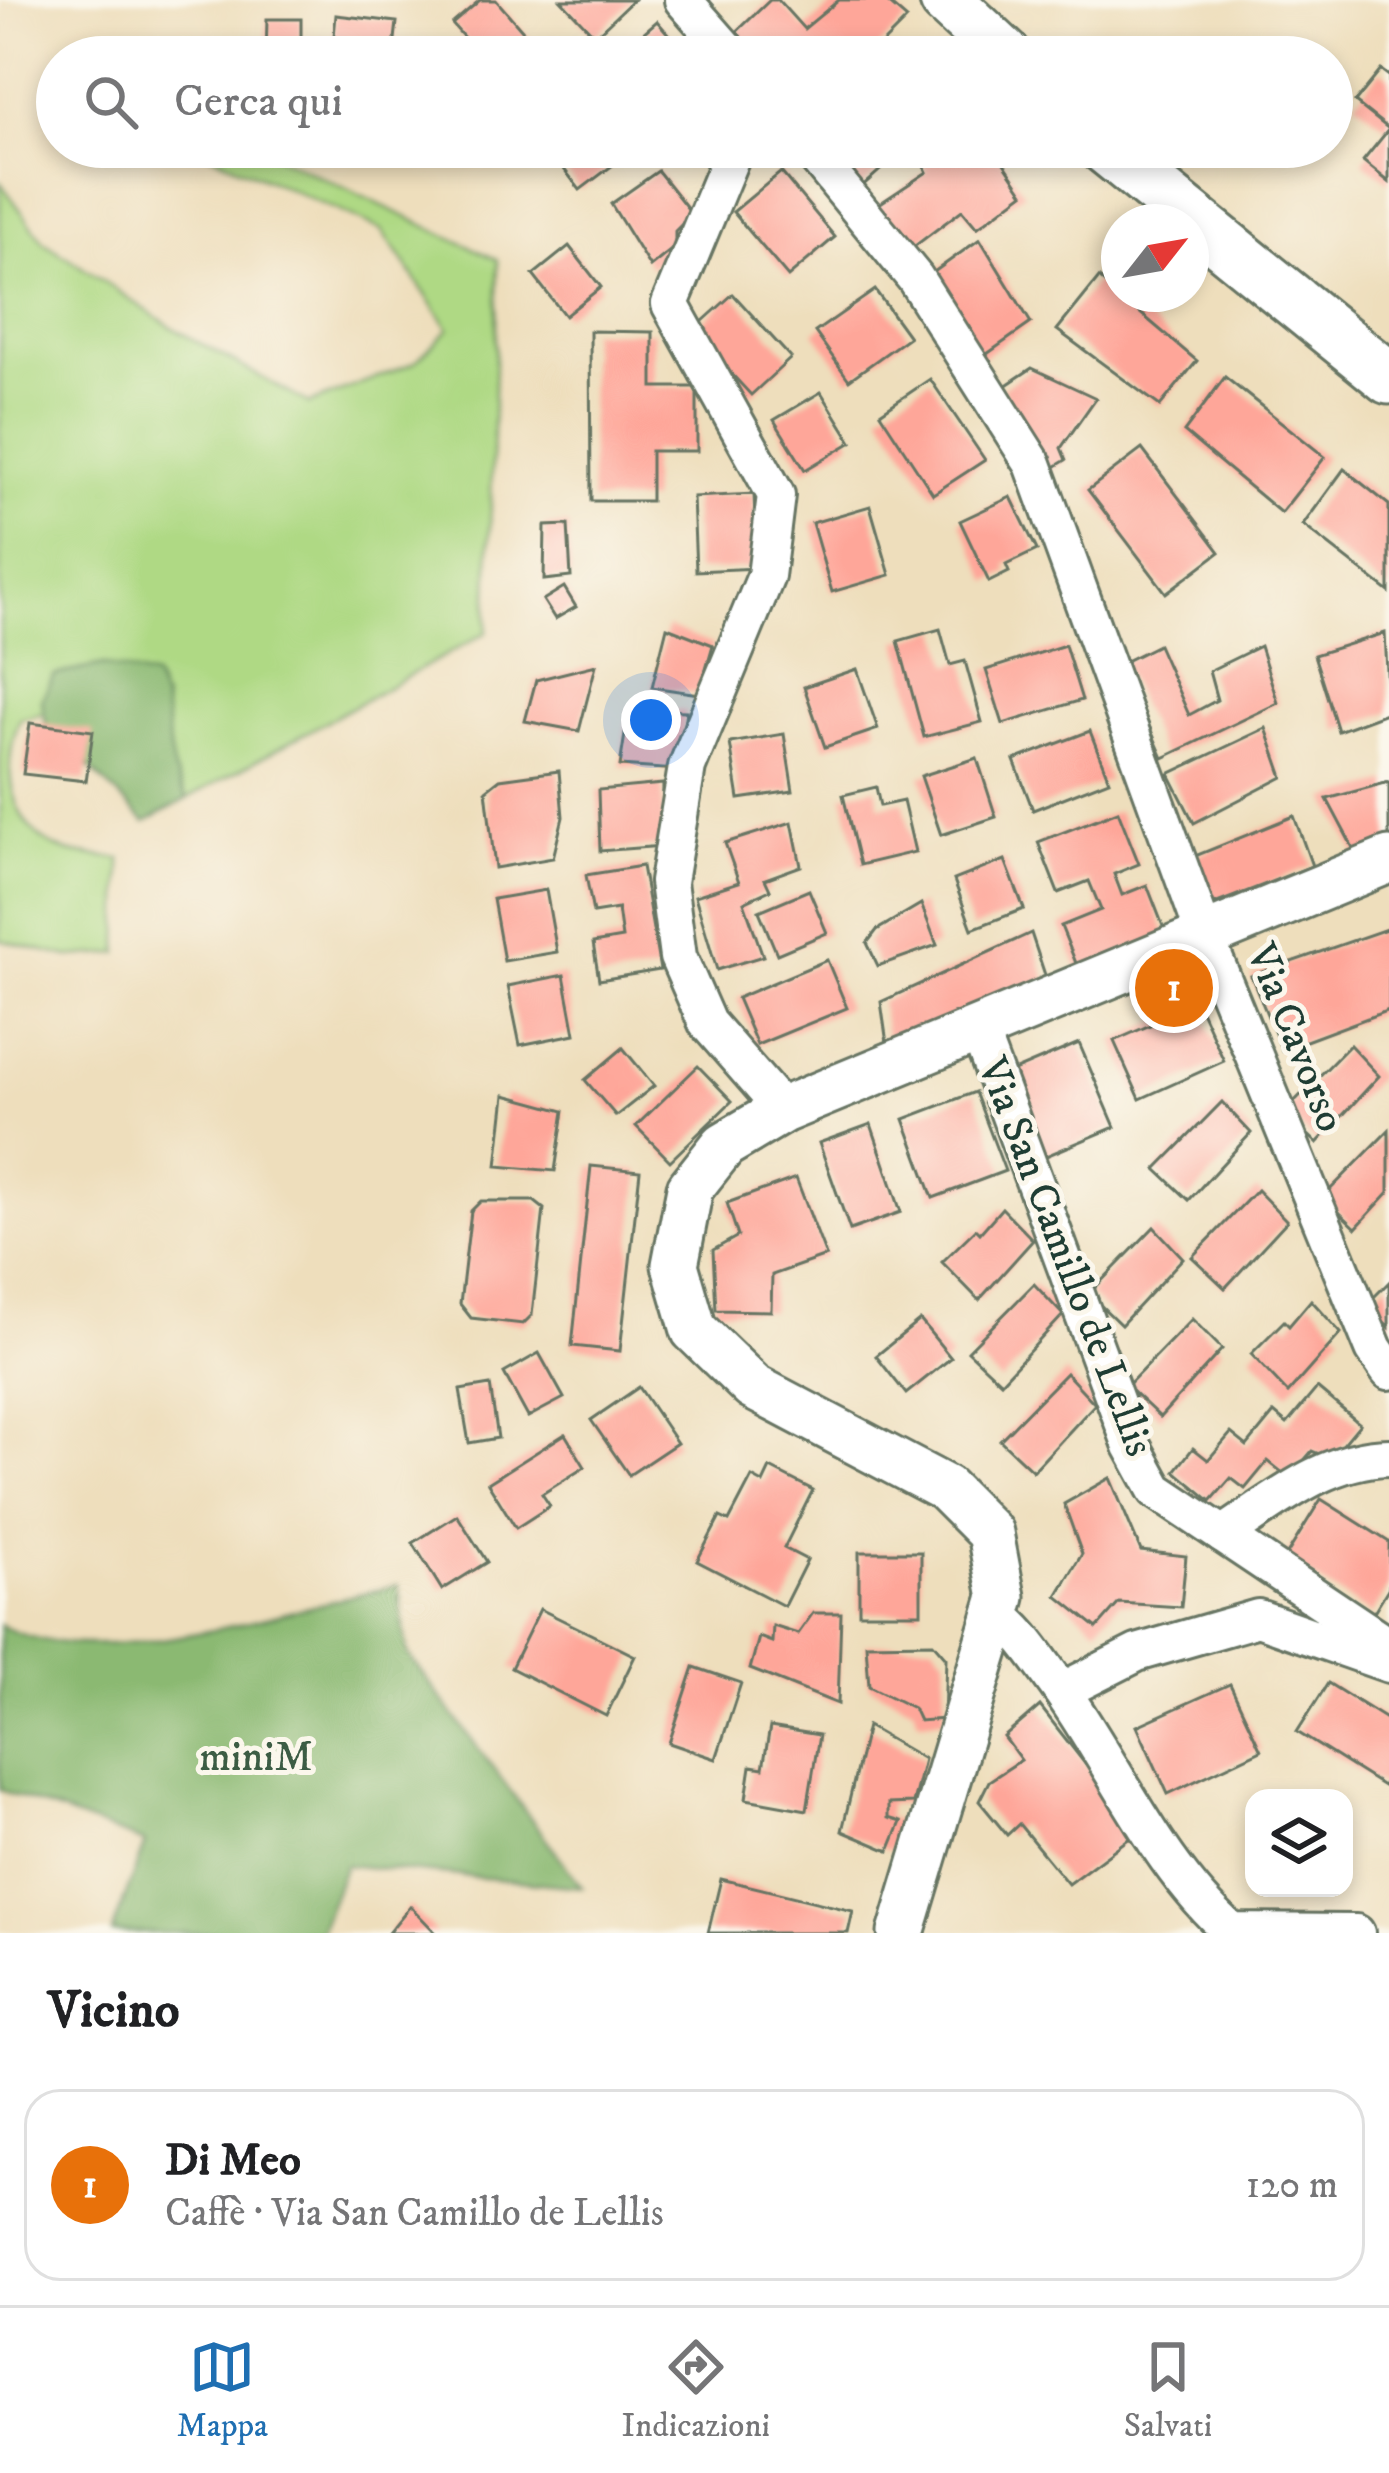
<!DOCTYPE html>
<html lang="it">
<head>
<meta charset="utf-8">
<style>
  body { margin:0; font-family:"IM FELL DW Pica",serif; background:#f2f2f2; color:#202124 }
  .controls { position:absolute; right:36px; bottom:36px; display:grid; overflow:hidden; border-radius:24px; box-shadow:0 6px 18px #0003 }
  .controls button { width:108px; height:108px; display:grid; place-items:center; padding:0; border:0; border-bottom:3px solid #e0e0e0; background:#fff; color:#202124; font:60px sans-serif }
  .compass { position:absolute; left:1101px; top:204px; width:108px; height:108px; border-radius:50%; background:#fff; box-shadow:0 6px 18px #0003; rotate:59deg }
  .you { position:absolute; left:651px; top:720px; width:42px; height:42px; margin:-30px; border:9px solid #fff; border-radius:50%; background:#1a73e8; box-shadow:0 0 0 18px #1a73e833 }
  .badge { display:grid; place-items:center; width:78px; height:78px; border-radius:50%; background:#1f6fb2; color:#fff; font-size:39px; font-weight:700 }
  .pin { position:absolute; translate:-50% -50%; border:6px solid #fff; box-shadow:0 3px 12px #0006 }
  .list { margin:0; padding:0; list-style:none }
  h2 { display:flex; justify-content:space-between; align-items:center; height:156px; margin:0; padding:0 48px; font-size:51px }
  h2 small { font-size:39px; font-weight:400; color:#757577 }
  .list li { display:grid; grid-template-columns:78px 1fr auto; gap:36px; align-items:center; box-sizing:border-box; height:192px; margin:0 24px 24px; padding:0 24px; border:3px solid #e0e0e0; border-radius:36px }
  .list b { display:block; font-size:45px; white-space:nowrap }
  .list p { margin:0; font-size:39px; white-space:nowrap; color:#757577 }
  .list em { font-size:39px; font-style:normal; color:#757577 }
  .icon { flex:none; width:66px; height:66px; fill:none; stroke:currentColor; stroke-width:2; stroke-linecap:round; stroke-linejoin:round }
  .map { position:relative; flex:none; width:1389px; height:1933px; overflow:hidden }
  .search { position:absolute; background:#fff; box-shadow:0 6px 18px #0003; left:36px; right:36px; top:36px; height:132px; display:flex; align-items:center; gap:30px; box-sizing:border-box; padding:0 42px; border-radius:66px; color:#757577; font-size:45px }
  .sheet { height:372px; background:#fff }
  nav { display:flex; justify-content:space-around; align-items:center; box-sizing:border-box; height:168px; border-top:3px solid #e0e0e0; background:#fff; font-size:33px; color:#757577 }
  nav a { display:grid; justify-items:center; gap:6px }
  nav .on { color:#1f6fb2 }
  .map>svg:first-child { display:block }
</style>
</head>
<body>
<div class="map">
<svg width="1389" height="1933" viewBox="0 0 1389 1933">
  <rect width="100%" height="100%" fill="#fbf7ec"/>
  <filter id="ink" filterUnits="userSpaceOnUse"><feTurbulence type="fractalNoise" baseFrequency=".00833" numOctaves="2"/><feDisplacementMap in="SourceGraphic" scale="24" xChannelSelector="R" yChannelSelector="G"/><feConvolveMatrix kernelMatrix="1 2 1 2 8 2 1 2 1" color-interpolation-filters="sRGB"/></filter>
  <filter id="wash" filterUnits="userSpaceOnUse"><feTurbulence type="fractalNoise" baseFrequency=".004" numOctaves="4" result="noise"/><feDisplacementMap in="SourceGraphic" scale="48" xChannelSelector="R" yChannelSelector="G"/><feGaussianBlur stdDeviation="2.7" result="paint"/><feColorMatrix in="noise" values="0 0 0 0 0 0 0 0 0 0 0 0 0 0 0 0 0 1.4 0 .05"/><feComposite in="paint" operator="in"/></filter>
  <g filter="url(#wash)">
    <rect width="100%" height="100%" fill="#eedebc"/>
    <path fill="#afd984" stroke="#678b5c" stroke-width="3" d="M194 147H257L498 260 487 632 187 799 165 751 164 698 104 665 54 675 42 700 44 713 20 719C0 766 9 831 63 850 80 856 103 856 121 859L119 953 69 957 0 940V182L44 242 173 328 309 404 414 363 449 329 382 230Z"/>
    <g fill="#8bb972" stroke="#557b53" stroke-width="3">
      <path d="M104 665 154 678C176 719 158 752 187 799L145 822 46 725 42 700 54 675Z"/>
      <path d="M398 1585 407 1653 582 1887 345 1865 319 1933H112L145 1843 0 1790V1625C97 1678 291 1608 398 1585Z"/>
    </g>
    <g id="blocks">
      <g fill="#fea699">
        <path d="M480 0H496L536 46 524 57H481L452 24Z"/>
        <path d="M561 0H633L595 36Z"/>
        <path d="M770 0H778L804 29 839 0H885L907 19 869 57H740L727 41Z"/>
        <path d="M336 15 397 22 393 57H332Z"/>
        <path d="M267 19H301V57H266Z"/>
        <path d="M657 21 688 57H615Z"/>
        <path d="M1381 70 1389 76V182L1363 161 1389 129 1355 102Z"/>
        <path d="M547 147H625L629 153 580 190Z"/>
        <path d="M827 147H892L898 154 859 189Z"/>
        <path d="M939 147H959L969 159 983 147H993L1024 193 977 228 962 210 907 252 870 210 927 172 920 158Z"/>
        <path d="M658 171 692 214 675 231V247L650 267 611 204Z"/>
        <path d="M781 172 835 237 788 277 733 212Z"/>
        <path d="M980 239 1031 323 977 361 927 277Z"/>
        <path d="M569 246 601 287 565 316 533 275Z"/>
        <path d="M1099 278 1197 361 1160 406 1057 330Z"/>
        <path d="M875 290 909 337 849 380 815 332Z"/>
        <path d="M733 294 791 358 751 395 692 331Z"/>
        <path d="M590 331 653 332V387H697V451H651V501H591Z"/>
        <path d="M1032 368 1096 398 1061 448 1066 460 1048 471 1002 388Z"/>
        <path d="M1225 377 1325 457 1281 513 1184 432Z"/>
        <path d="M930 379 985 460 933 494 880 413Z"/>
        <path d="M821 392 852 442 805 470 774 420Z"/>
        <path d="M1142 449 1220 552 1166 593 1088 490Z"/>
        <path d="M1344 469 1389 505V592L1303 525Z"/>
        <path d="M754 494 757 568 696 571 693 497Z"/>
        <path d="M1011 497 1037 550 1006 565 1009 572 989 582 960 521Z"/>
        <path d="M870 506 890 575 832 592 812 523Z"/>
        <path d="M568 525 571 577 544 580 545 526Z"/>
        <path d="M564 587 576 607 555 619 543 600Z"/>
        <path d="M667 627 713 645 699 694 652 687Z"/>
        <path d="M940 629 950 665 965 661 982 722 924 737 898 641Z"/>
        <path d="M1385 633 1389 712 1338 731 1314 655Z"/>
        <path d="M1065 645 1082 700 1003 724 986 670Z"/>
        <path d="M1158 645 1189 715 1217 700 1209 671 1260 646 1278 703 1163 758 1122 663Z"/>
        <path d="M596 665 579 731 525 721 536 680Z"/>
        <path d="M857 669 878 729 825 747 804 687Z"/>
        <path d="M629 709 686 711 677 770 620 766Z"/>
        <path d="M30 723 93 731 86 781 23 774Z"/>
        <path d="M1266 728 1283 777 1194 823 1169 774Z"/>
        <path d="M1090 731 1109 780 1033 810 1014 760Z"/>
        <path d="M784 734 793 791 739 799 730 743Z"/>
        <path d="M977 758 996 817 941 835 921 776Z"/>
        <path d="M559 771 563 817 553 858 495 868 486 790 500 779Z"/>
        <path d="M1389 782V848L1360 861 1327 799Z"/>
        <path d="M663 784 662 846 600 851 598 790Z"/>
        <path d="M876 787 880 806 903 801 915 852 860 865 843 795Z"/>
        <path d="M1118 811 1139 864 1114 874 1122 895 1147 885 1168 939 1080 973 1061 926 1101 910 1089 881 1058 893 1038 842Z"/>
        <path d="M1294 816 1312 866 1212 905 1190 858Z"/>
        <path d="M792 822 801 866 765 879 770 890 744 902 763 956 717 970 695 896 739 882 725 843Z"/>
        <path d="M1005 860 1024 909 972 929 954 880Z"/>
        <path d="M642 866 660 970 599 980 593 943 622 938 618 909 593 913 586 875Z"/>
        <path d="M546 890 557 952 504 961 493 899Z"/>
        <path d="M809 890 827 933 777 954 759 911Z"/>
        <path d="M921 904 937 945 878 966 867 943 877 930Z"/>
        <path d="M1389 928V1010L1282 1050 1251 976Z"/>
        <path d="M1031 933 1049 987 889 1057 881 1002Z"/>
        <path d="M827 960 847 1008 757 1045 737 998Z"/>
        <path d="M564 975 575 1034 520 1045 508 986Z"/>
        <path d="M1198 1004 1224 1061 1140 1099 1114 1041Z"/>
        <path d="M1079 1043 1115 1127 1039 1159 1004 1075Z"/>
        <path d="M1350 1045 1379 1076 1317 1143 1284 1112Z"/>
        <path d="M623 1048 654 1086 616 1116 585 1080Z"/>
        <path d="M698 1066 732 1101 670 1161 636 1126Z"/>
        <path d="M975 1092 1005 1171 933 1198 904 1119Z"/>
        <path d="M505 1095 564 1111 555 1171 497 1166Z"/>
        <path d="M1222 1102 1251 1133 1189 1200 1156 1169Z"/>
        <path d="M871 1124 901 1212 850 1230 819 1143Z"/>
        <path d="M1389 1130V1192L1356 1228 1323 1197Z"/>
        <path d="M591 1166 640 1171 620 1351 572 1346Z"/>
        <path d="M796 1178 826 1256 772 1275 771 1311 716 1310 713 1250 738 1236 727 1203Z"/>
        <path d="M1257 1190 1287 1221 1225 1288 1192 1257Z"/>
        <path d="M481 1201H534L544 1209 532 1315 523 1324 471 1318 460 1304 471 1211Z"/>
        <path d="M1002 1208 1033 1240 979 1300 942 1262 976 1229 980 1233Z"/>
        <path d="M1154 1227 1183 1258 1121 1325 1089 1294Z"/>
        <path d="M1389 1282V1327L1367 1304Z"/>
        <path d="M1034 1284 1063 1315 1001 1382 968 1351Z"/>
        <path d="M1311 1300 1341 1333 1288 1393 1251 1354 1284 1321 1289 1326Z"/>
        <path d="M1192 1319 1222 1349 1160 1417 1127 1386Z"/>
        <path d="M920 1320 951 1358 906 1394 876 1356Z"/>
        <path d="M539 1353 564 1398 528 1417 504 1373Z"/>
        <path d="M1066 1373 1095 1404 1033 1471 1000 1440Z"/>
        <path d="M490 1385 498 1438 469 1443 460 1390Z"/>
        <path d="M639 1387 677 1443 629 1475 591 1420Z"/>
        <path d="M1317 1388 1360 1424 1331 1459 1312 1451 1289 1478 1268 1461 1245 1489 1231 1478 1211 1501 1175 1471 1193 1448 1208 1460 1231 1433 1247 1446 1274 1413 1287 1424Z"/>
        <path d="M565 1434 585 1467 542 1494 550 1506 516 1528 488 1483Z"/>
        <path d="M770 1468 813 1490 784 1548 807 1560 784 1606 697 1561 720 1517 729 1521 752 1477 763 1483Z"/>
        <path d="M1110 1478 1141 1551 1186 1556 1181 1607 1119 1603 1097 1628 1057 1596 1082 1554 1064 1504Z"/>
        <path d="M1321 1499 1389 1542V1587L1372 1615 1284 1559Z"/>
        <path d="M457 1515 487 1562 442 1590 413 1543Z"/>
        <rect x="859" y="1552" width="62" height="61"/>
        <path d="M540 1609 635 1656 606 1716 511 1668Z"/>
        <path d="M813 1613H841L838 1704 750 1669 759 1637 772 1642 773 1626 798 1634Z"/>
        <path d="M933 1643 946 1658 944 1719 919 1721 913 1708 869 1686 866 1644Z"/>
        <path d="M694 1667 741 1683 716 1759 669 1743Z"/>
        <path d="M1328 1683 1389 1721V1777L1383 1786 1297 1732Z"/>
        <path d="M1230 1684 1261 1750 1168 1794 1137 1726Z"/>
        <path d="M1040 1706 1138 1832 1068 1884 1019 1824 1007 1835 979 1801 989 1781 1021 1760 1004 1737Z"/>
        <path d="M867 1726 924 1759 913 1803 888 1804V1818L901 1822 889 1851 842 1831Z"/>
        <path d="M770 1727 819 1735 807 1810 746 1799 751 1766 763 1768Z"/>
        <path d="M721 1879 853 1911 848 1933H708Z"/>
        <path d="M410 1906 436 1933H388Z"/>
      </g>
    </g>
  </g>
  <g filter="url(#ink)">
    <use href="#blocks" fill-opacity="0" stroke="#677564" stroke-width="3"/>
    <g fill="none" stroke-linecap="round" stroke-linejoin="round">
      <g stroke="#677564" stroke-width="42">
        <g id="minor">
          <path d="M683 0 733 57"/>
          <path d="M735 147 670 304 776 495 766 576 687 767 668 882 678 957 707 1023 783 1110"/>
          <path d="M808 147 915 278 1033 464 1205 936 1374 1349 1389 1371"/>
          <path d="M978 1029 1132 1446 1156 1490 1389 1646"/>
          <path d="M1223 1535C1275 1501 1325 1458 1389 1457"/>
          <path d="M997 1614C1020 1631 1034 1653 1051 1676 1112 1758 1155 1865 1232 1932L1356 1933"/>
          <path d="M1062 1691 1137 1653 1258 1618 1389 1664"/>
        </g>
      </g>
      <g stroke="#677564" stroke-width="51">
        <path id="tertiary" d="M901 1933 1002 1597 990 1533 945 1488 753 1387 694 1330 675 1265 690 1188 724 1145 783 1110 1389 860"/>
      </g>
      <g stroke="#677564" stroke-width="57">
        <g id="secondary">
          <path d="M946 0 1007 57"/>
          <path d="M1104 147 1389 378"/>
        </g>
      </g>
      <use href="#minor" stroke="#fff" stroke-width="36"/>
      <use href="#tertiary" stroke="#fff" stroke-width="45"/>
      <use href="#secondary" stroke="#fff" stroke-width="51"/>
    </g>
  </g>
  <g text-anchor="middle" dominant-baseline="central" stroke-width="10" stroke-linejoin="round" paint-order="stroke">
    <g font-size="42" fill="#1f3d34" stroke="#fbf7ec">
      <text transform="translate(1295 1038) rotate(68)">Via Cavorso</text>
      <text transform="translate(1065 1257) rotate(69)">Via San Camillo de Lellis</text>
    </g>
    <g font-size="42" fill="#3c5c44" stroke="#fbf7ec">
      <text x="256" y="1758">miniM</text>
    </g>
  </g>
</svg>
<div class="controls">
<button><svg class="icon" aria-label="layers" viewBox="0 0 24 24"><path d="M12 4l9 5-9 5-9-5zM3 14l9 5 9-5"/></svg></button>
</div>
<svg class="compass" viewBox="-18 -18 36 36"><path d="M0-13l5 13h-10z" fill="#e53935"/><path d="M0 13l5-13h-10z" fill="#757577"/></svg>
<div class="you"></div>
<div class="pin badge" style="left:1174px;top:988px;background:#e8710a">1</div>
<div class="search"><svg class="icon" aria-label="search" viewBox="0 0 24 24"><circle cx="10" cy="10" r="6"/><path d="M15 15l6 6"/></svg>Cerca qui</div>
</div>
<section class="sheet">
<h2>Vicino<small></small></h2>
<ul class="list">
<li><span class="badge" style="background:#e8710a">1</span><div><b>Di Meo</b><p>Caffè · Via San Camillo de Lellis</p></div><em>120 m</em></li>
</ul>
</section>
<nav>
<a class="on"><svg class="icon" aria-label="map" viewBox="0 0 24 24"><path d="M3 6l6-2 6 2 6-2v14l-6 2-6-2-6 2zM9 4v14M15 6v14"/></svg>Mappa</a>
<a><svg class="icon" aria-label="directions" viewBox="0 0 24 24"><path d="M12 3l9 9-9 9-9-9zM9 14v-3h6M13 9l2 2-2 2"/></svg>Indicazioni</a>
<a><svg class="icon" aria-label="saved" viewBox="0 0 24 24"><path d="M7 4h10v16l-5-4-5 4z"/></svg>Salvati</a>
</nav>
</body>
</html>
